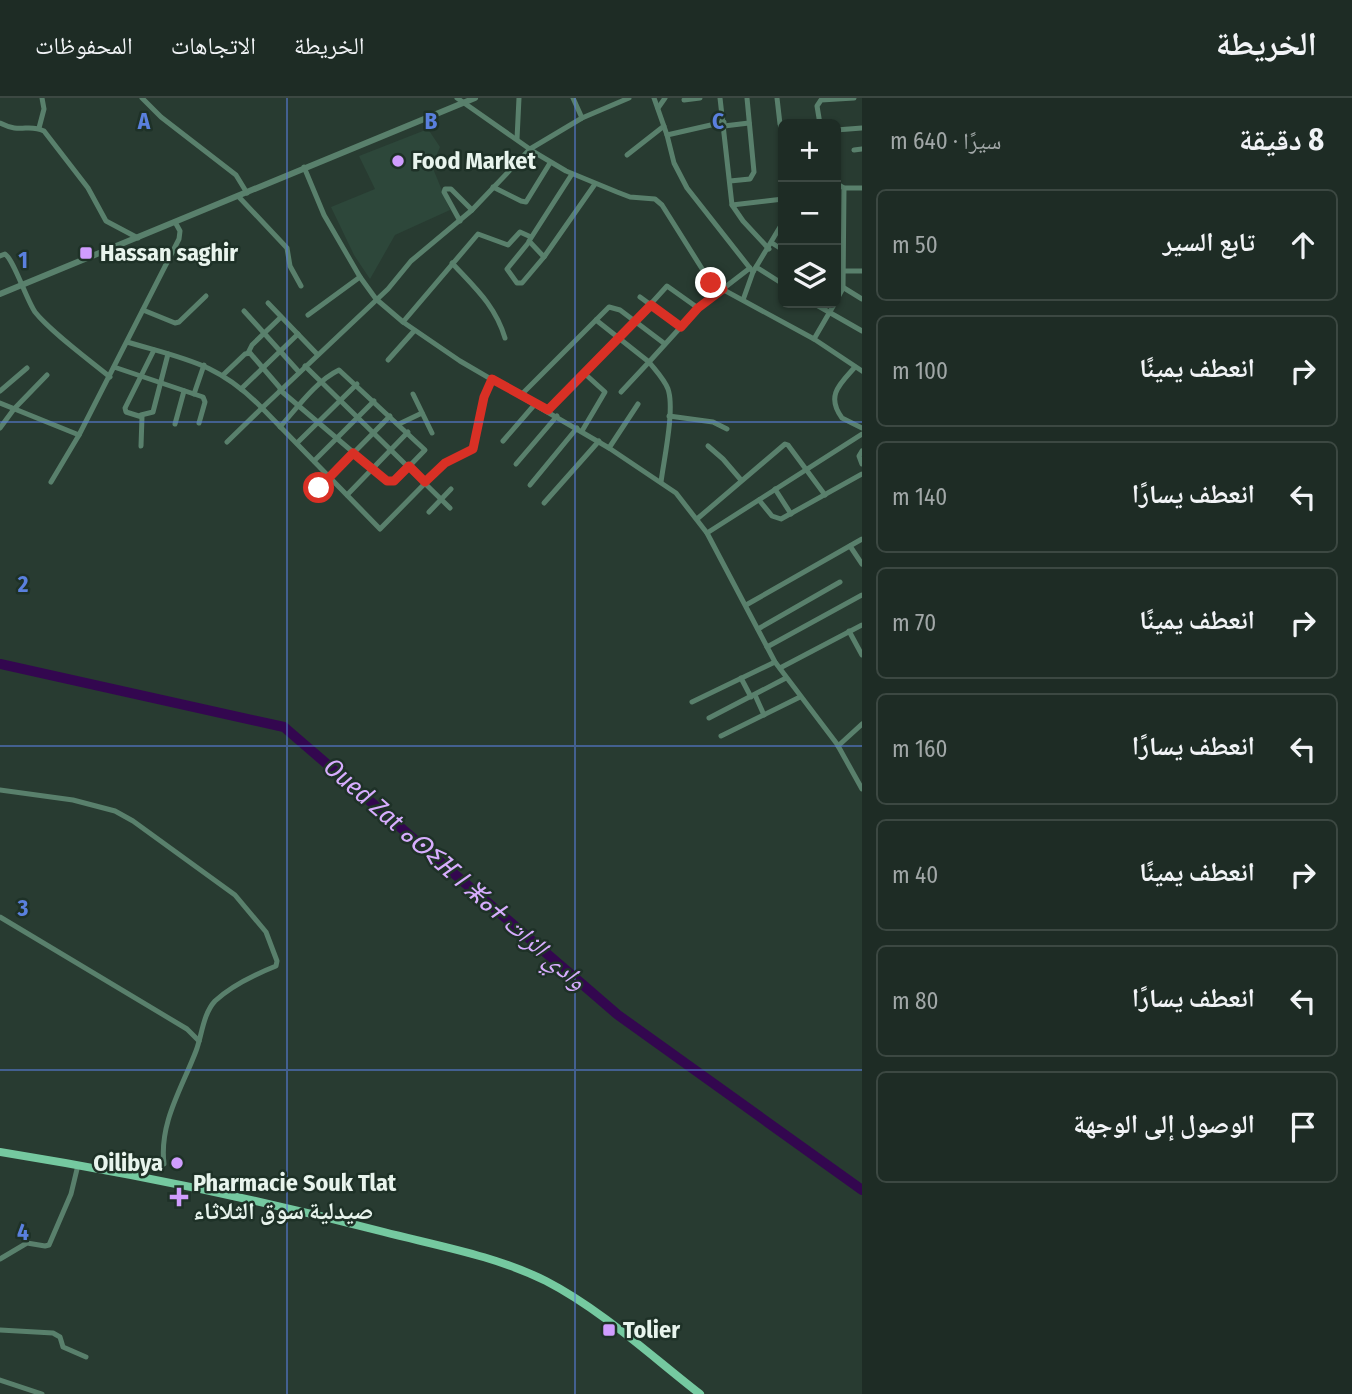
<!DOCTYPE html>
<html lang="ar">
<head>
<meta charset="utf-8">
<style>
  body { margin:0; font-family:"Fira Sans Condensed","Noto Naskh Arabic","Noto Sans Tifinagh",sans-serif; background:#26342d; color:#f1f3f6; direction:rtl }
  .controls { position:absolute; right:21px; top:21px; display:grid; overflow:hidden; border-radius:10px; box-shadow:0 2px 5px #0004 }
  .controls button { width:63px; height:63px; display:grid; place-items:center; padding:0; border:0; border-bottom:2px solid #3c4842; background:#1e2c25; color:#f1f3f6; font:35px sans-serif }
  .stop { position:absolute; width:21px; height:21px; margin:-16px; border:5px solid #d93025; border-radius:50%; background:#fff }
  .stop.end { background:#d93025; border-color:#fff; box-shadow:0 2px 7px #0008 }
  .list { margin:0; padding:0; list-style:none }
  h2 { display:flex; justify-content:space-between; align-items:center; height:91px; margin:0; padding:0 28px; font-size:30px }
  h2 small { font-size:23px; font-weight:400; color:#a1a7a7 }
  .list li { display:grid; grid-template-columns:46px 1fr auto; gap:21px; align-items:center; box-sizing:border-box; height:112px; margin:0 14px 14px; padding:0 14px; border:2px solid #3c4842; border-radius:10px }
  .list b { display:block; font-size:26px; white-space:nowrap }
  .list em { font-size:23px; font-style:normal; color:#a1a7a7 }
  .icon { flex:none; width:38px; height:38px; fill:none; stroke:currentColor; stroke-width:2; stroke-linecap:round; stroke-linejoin:round }
  .map { position:relative; flex:none; width:862px; height:1296px; overflow:hidden; direction:ltr }
  header { display:flex; align-items:center; gap:42px; box-sizing:border-box; height:98px; padding:0 35px; background:#1e2c25; border-bottom:2px solid #3c4842 }
  header strong { font-size:33px }
  nav { display:flex; gap:38px; margin-inline-start:auto; font-size:24px }
  main { display:flex }
  aside { flex:1; background:#1e2c25 }
  .map>svg:first-child { display:block }
</style>
</head>
<body>
<header>
<strong>الخريطة</strong>
<nav><a>الخريطة</a><a>الاتجاهات</a><a>المحفوظات</a></nav>
</header>
<main>
<aside>
<h2>8 دقيقة<small>سيرًا · 640 m</small></h2>
<ul class="list">
<li><svg class="icon" aria-label="ahead" viewBox="0 0 24 24"><path d="M12 20V5M6 11l6-6 6 6"/></svg><div><b>تابع السير</b></div><em>50 m</em></li>
<li><svg class="icon" aria-label="right" viewBox="0 0 24 24"><path d="M7 20v-9h11M14 6l5 5-5 5"/></svg><div><b>انعطف يمينًا</b></div><em>100 m</em></li>
<li><svg class="icon" aria-label="left" viewBox="0 0 24 24"><path d="M17 20v-9H6M10 6l-5 5 5 5"/></svg><div><b>انعطف يسارًا</b></div><em>140 m</em></li>
<li><svg class="icon" aria-label="right" viewBox="0 0 24 24"><path d="M7 20v-9h11M14 6l5 5-5 5"/></svg><div><b>انعطف يمينًا</b></div><em>70 m</em></li>
<li><svg class="icon" aria-label="left" viewBox="0 0 24 24"><path d="M17 20v-9H6M10 6l-5 5 5 5"/></svg><div><b>انعطف يسارًا</b></div><em>160 m</em></li>
<li><svg class="icon" aria-label="right" viewBox="0 0 24 24"><path d="M7 20v-9h11M14 6l5 5-5 5"/></svg><div><b>انعطف يمينًا</b></div><em>40 m</em></li>
<li><svg class="icon" aria-label="left" viewBox="0 0 24 24"><path d="M17 20v-9H6M10 6l-5 5 5 5"/></svg><div><b>انعطف يسارًا</b></div><em>80 m</em></li>
<li><svg class="icon" aria-label="arrive" viewBox="0 0 24 24"><path d="M6 21V4h12l-3 4 3 4H6"/></svg><div><b>الوصول إلى الوجهة</b></div></li>
</ul>
</aside>
<div class="map">
<svg width="862" height="1296" viewBox="0 0 862 1296">
  <rect width="100%" height="100%" fill="#283b31"/>
  <path fill="#2d473a" d="M428 31 440 49 432 68 450 112 395 137 370 181 354 157 331 109 375 91 359 58Z"/>
  <g fill="none" stroke-linecap="round" stroke-linejoin="round">
    <path stroke="#33074f" stroke-width="10" d="M0 566 284 629 618 917 862 1092"/>
    <g stroke="#59806c" stroke-width="5">
      <path d="M142 0 161 19 236 77 247 95"/>
      <path d="M457 0 534 54 566 73 617 94 630 99 655 101 662 107 711 185 814 241 862 273"/>
      <path d="M573 0 582 20"/>
      <path d="M654 0 667 37 674 65 687 90 753 174"/>
      <path d="M720 0 732 107 743 123 769 151"/>
      <path d="M777 0 780 26 783 33"/>
      <path d="M684 2 700 0"/>
      <path d="M658 10 665 0"/>
      <path d="M0 25C21 36 28 25 44 33L88 90 106 123 138 140"/>
      <path d="M820 26 817 8 821 2 854 0"/>
      <path d="M724 28 749 25"/>
      <path d="M39 30 44 11 42 0"/>
      <path d="M836 32 862 30"/>
      <path d="M667 37 724 24"/>
      <path d="M517 41 519 0"/>
      <path d="M854 52 862 51"/>
      <path d="M627 57 664 28"/>
      <path d="M304 69 324 117 360 179 376 201 403 224 460 263 609 350 676 395 707 435 775 564 837 646 862 691"/>
      <path d="M572 76 529 143 544 159 595 86"/>
      <path d="M730 83 750 81 754 74 747 0"/>
      <path d="M836 85 844 90H862"/>
      <path d="M493 89 521 103 526 104 550 65"/>
      <path d="M238 98 287 150 290 168 301 188"/>
      <path d="M732 107 783 101"/>
      <path d="M460 123 444 94 445 91H451L472 112"/>
      <path d="M529 144 507 171 517 185H522L544 159"/>
      <path d="M772 145 783 152"/>
      <path d="M0 158 5 156C14 162 26 201 35 214 51 234 88 261 110 279"/>
      <path d="M452 165C475 190 495 207 505 240"/>
      <path d="M756 169 783 186"/>
      <path d="M843 173H862"/>
      <path d="M836 185 862 201"/>
      <path d="M640 199 681 229"/>
      <path d="M743 202 753 174 783 124"/>
      <path d="M836 203 843 190 844 90"/>
      <path d="M268 205 317 256"/>
      <path d="M813 205 862 233"/>
      <path d="M143 212 175 225 179 224 206 198"/>
      <path d="M244 213 299 274"/>
      <path d="M308 217 360 179"/>
      <path d="M596 222 649 264 621 294"/>
      <path d="M403 224 478 136 508 147 520 134 531 139"/>
      <path d="M814 241 835 205"/>
      <path d="M127 244C185 261 218 265 262 310L388 191 411 163 472 112 530 51 582 20 629 0"/>
      <path d="M248 255 252 247 281 219"/>
      <path d="M388 262 414 233"/>
      <path d="M305 268 450 410"/>
      <path d="M114 269 203 299 205 304 199 325"/>
      <path d="M855 269C841 285 825 297 842 320L862 330"/>
      <path d="M223 277 245 256 250 255 281 291"/>
      <path d="M241 291 298 236"/>
      <path d="M0 293 27 270"/>
      <path d="M194 296 204 267"/>
      <path d="M413 296 432 335"/>
      <path d="M521 297 609 209 620 212 665 246"/>
      <path d="M0 305 79 337 179 141 180 133 175 124"/>
      <path d="M548 312 619 241 667 188 698 210"/>
      <path d="M141 317 153 314 168 256"/>
      <path d="M669 318 713 324 727 331"/>
      <path d="M175 326 184 293"/>
      <path d="M399 326 422 315"/>
      <path d="M280 329C297 310 316 283 339 272L425 352 395 383H387L280 292"/>
      <path d="M0 330 14 311 47 277"/>
      <path d="M582 333 605 294 584 275"/>
      <path d="M503 343 536 305"/>
      <path d="M227 344 262 310 380 431 445 365 473 351 484 299 493 281"/>
      <path d="M297 345 357 286"/>
      <path d="M141 348 142 319 126 314 125 310 154 252"/>
      <path d="M708 348 723 361 741 382"/>
      <path d="M609 350 638 306"/>
      <path d="M862 353 859 358 862 366"/>
      <path d="M314 363 374 303"/>
      <path d="M516 366 557 318"/>
      <path d="M51 384 79 337"/>
      <path d="M661 384C664 361 675 311 668 291 664 281 656 273 649 264L698 210 750 170"/>
      <path d="M530 387 577 330"/>
      <path d="M319 390 390 318"/>
      <path d="M775 391 791 416"/>
      <path d="M347 397 408 334"/>
      <path d="M759 402 772 418 781 421 862 376"/>
      <path d="M544 405 599 343"/>
      <path d="M429 414 451 391"/>
      <path d="M697 421 785 346 788 347 825 397"/>
      <path d="M707 435 862 336"/>
      <path d="M850 448 862 466"/>
      <path d="M746 507 862 441"/>
      <path d="M758 531 840 484"/>
      <path d="M849 533 862 557"/>
      <path d="M767 549 862 497"/>
      <path d="M780 570 862 527"/>
      <path d="M741 580 751 599"/>
      <path d="M755 597 764 617"/>
      <path d="M692 604 775 564"/>
      <path d="M709 620 786 580"/>
      <path d="M721 638 800 599"/>
      <path d="M838 648 862 626"/>
      <path d="M0 692 73 702 115 713 133 723 235 797 266 834 277 863 276 868C256 876 231 888 215 903 203 916 202 937 196 953 182 990 159 1025 164 1066"/>
      <path d="M0 819 187 931 199 943"/>
      <path d="M0 1161 27 1145 45 1148 49 1147 71 1096 78 1067"/>
      <path d="M0 1232 53 1235 60 1239 63 1249 86 1259"/>
      <path d="M0 1282 42 1296"/>
    </g>
    <path stroke="#59806c" stroke-width="6" d="M0 196 475 0"/>
    <path stroke="#75c9a0" stroke-width="8" d="M0 1054C130 1075 257 1101 384 1134 439 1148 496 1158 546 1183 602 1212 651 1258 700 1296"/>
  </g>
  <g fill="none" stroke-linecap="round" stroke-linejoin="round">
    <path stroke="#d93025" stroke-width="9" d="M319 390 353 355 387 383H394L409 368 425 384 445 365 473 351 484 299 492 281 548 312 651 207 681 229 698 210 723 191 711 185"/>
  </g>
  <path fill="none" stroke="#5a80de" stroke-width="2" stroke-opacity="0.55" d="M287 0V1296M575 0V1296M0 324H862M0 648H862M0 972H862"/>
  <g fill="#d09dfe" stroke="#1e3127" stroke-width="2.5">
    <circle cx="398" cy="63" r="7"/>
    <rect x="79" y="148" width="14" height="14" rx="3.5"/>
    <circle cx="177" cy="1065" r="7"/>
    <path d="M175.5 1088.5h7v7h7v7h-7v7h-7v-7h-7v-7h7z"/>
    <rect x="602" y="1225" width="14" height="14" rx="3.5"/>
  </g>
  <g text-anchor="middle" dominant-baseline="central" stroke-width="5" stroke-linejoin="round" paint-order="stroke">
    <g font-size="24" font-weight="bold" fill="#e8f4ed" stroke="#1e3127" text-anchor="start">
      <text x="412" y="63">Food Market</text>
      <text x="100" y="155">Hassan saghir</text>
      <text x="163" y="1065" text-anchor="end">Oilibya</text>
      <text x="193" y="1085">Pharmacie Souk Tlat<tspan x="193" dy="28">صيدلية سوق الثلاثاء</tspan></text>
      <text x="623" y="1232">Tolier</text>
    </g>
    <g font-size="26" font-style="italic" fill="#d7adfe" stroke="#1e3127">
      <text transform="translate(455 776) rotate(41)">Oued Zat ⴰⵙⵉⴼ ⵏ ⵥⴰⵜ وادي الزات</text>
    </g>
  </g>
  <g font-size="23" text-anchor="middle" font-weight="bold" fill="#5a80de" stroke="#1e3127" stroke-width="5" stroke-linejoin="round" paint-order="stroke">
    <text x="144" y="31">A</text>
    <text x="431" y="31">B</text>
    <text x="718" y="31">C</text>
    <text x="23" y="170">1</text>
    <text x="23" y="494">2</text>
    <text x="23" y="818">3</text>
    <text x="23" y="1142">4</text>
  </g>
</svg>
<div class="controls">
<button>+</button>
<button>−</button>
<button><svg class="icon" aria-label="layers" viewBox="0 0 24 24"><path d="M12 4l9 5-9 5-9-5zM3 14l9 5 9-5"/></svg></button>
</div>
<div class="stop" style="left:319px;top:390px"></div>
<div class="stop end" style="left:711px;top:185px"></div>
</div>
</main>
</body>
</html>
